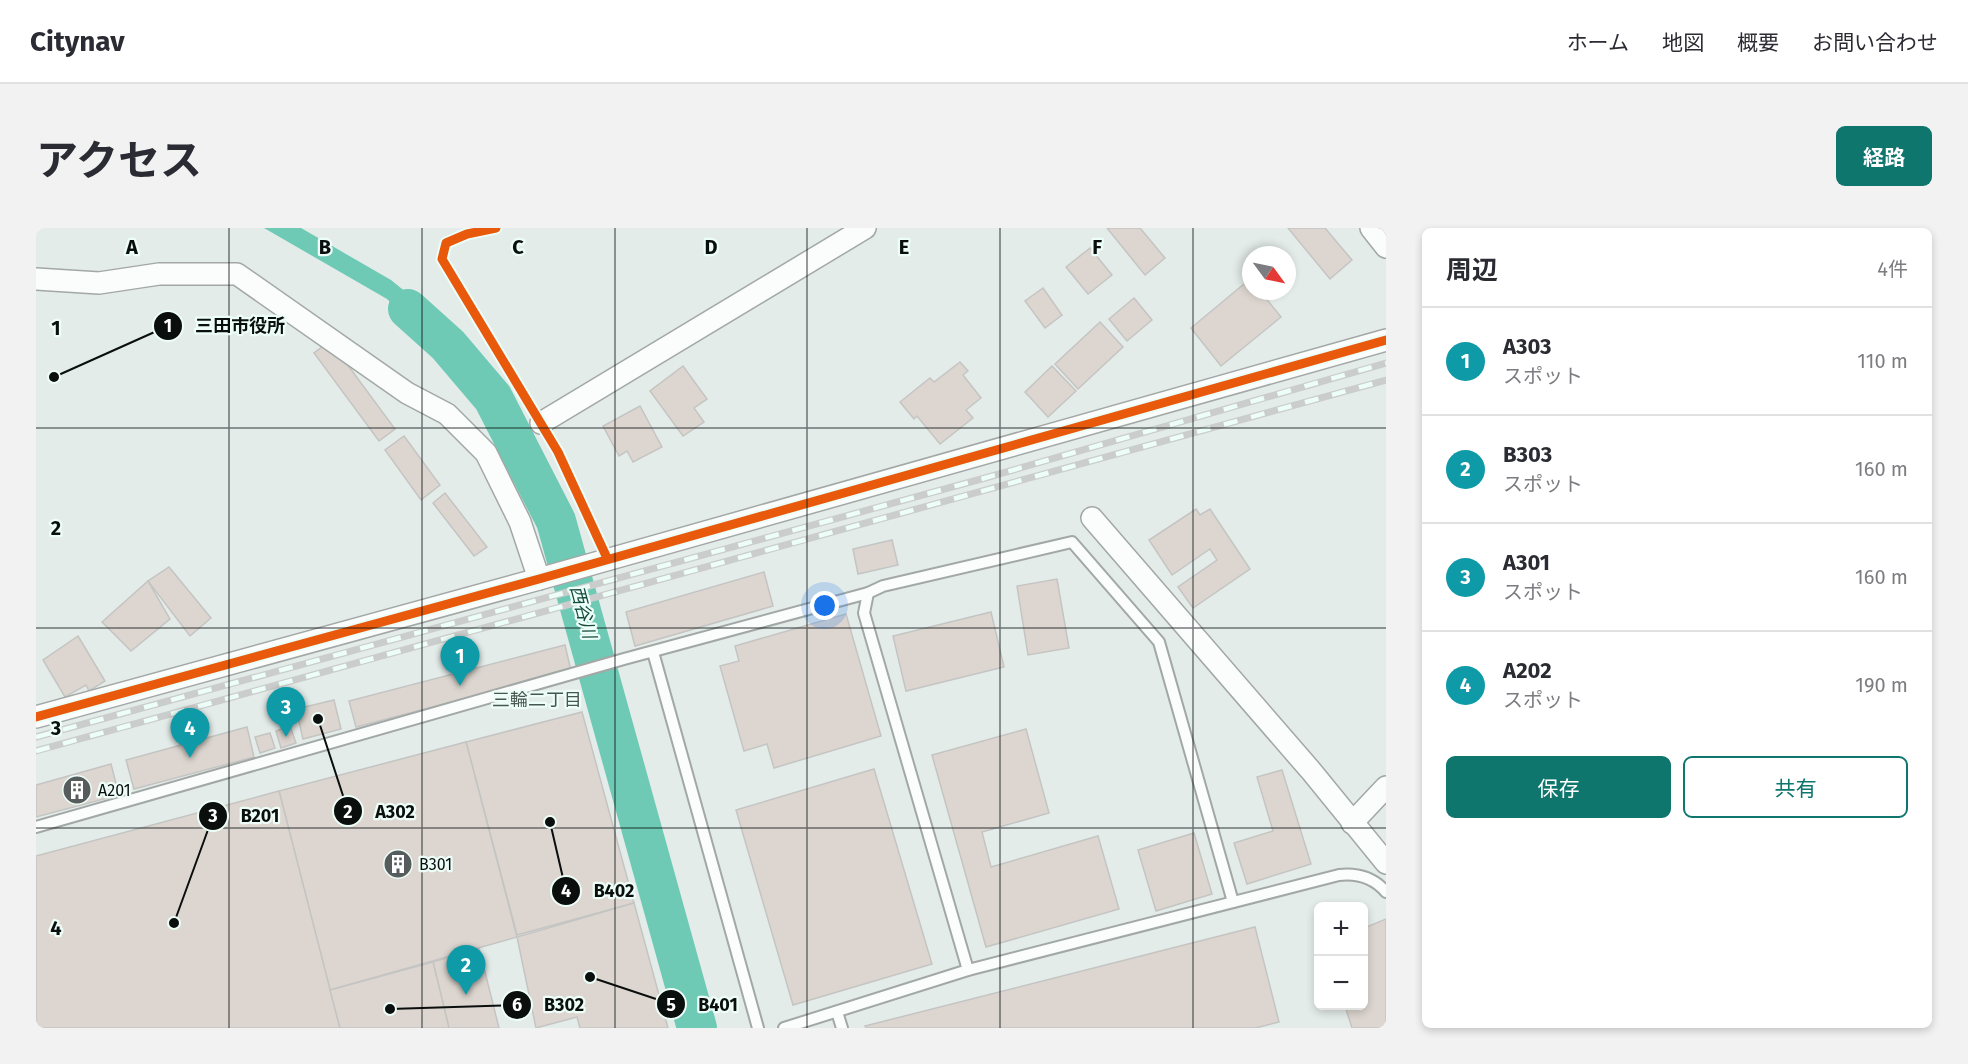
<!DOCTYPE html>
<html lang="ja">
<head>
<meta charset="utf-8">
<style>
  body { margin:0; font-family:"Fira Sans","Noto Sans JP",sans-serif; background:#f2f2f3; color:#2b2b33 }
  .controls { position:absolute; right:18px; bottom:18px; display:grid; overflow:hidden; border-radius:9px; box-shadow:0 3px 9px #0003 }
  .controls button { width:54px; height:54px; display:grid; place-items:center; padding:0; border:0; border-bottom:2px solid #e1e1e2; background:#fff; color:#2b2b33; font:30px sans-serif }
  .compass { position:absolute; left:1206px; top:18px; width:54px; height:54px; border-radius:50%; background:#fff; box-shadow:0 3px 9px #0003; rotate:123deg }
  .you { position:absolute; left:789px; top:378px; width:21px; height:21px; margin:-15px; border:4px solid #fff; border-radius:50%; background:#1a73e8; box-shadow:0 0 0 9px #1a73e833 }
  .badge { display:grid; place-items:center; width:39px; height:39px; border-radius:50%; background:#0f766e; color:#fff; font-size:20px; font-weight:700 }
  .pin { position:absolute; translate:-50% -50px; filter:drop-shadow(0 2px 3px #0008) }
  .pin::after { content:''; position:absolute; top:32px; width:21px; height:18px; background:inherit; clip-path:polygon(0 0,100% 0,50% 100%) }
  .list { margin:0; padding:0; list-style:none }
  h2 { display:flex; justify-content:space-between; align-items:center; height:78px; margin:0; padding:0 24px; font-size:26px }
  h2 small { font-size:20px; font-weight:400; color:#7c7c81 }
  .list li { display:grid; grid-template-columns:39px 1fr auto; gap:18px; align-items:center; box-sizing:border-box; height:108px; padding:0 24px; border-top:2px solid #e1e1e2 }
  .list b { display:block; font-size:22px; white-space:nowrap }
  .list p { margin:0; font-size:20px; white-space:nowrap; color:#7c7c81 }
  .list em { font-size:20px; font-style:normal; color:#7c7c81 }
  .actions { display:flex; gap:12px; padding:18px 24px }
  .actions a { flex:1; padding:14px 0; border:2px solid #0f766e; border-radius:9px; text-align:center; font-size:21px; color:#0f766e }
  .actions .main { background:#0f766e; color:#fff }
  .map { position:relative; flex:none; width:1350px; height:800px; overflow:hidden; border-radius:9px }
  header { display:flex; align-items:center; gap:36px; box-sizing:border-box; height:84px; padding:0 30px; background:#fff; border-bottom:2px solid #e1e1e2 }
  header strong { font-size:28px }
  nav { display:flex; gap:33px; margin-inline-start:auto; font-size:21px }
  .intro { display:flex; align-items:center; justify-content:space-between; box-sizing:border-box; height:144px; padding:0 36px }
  h1 { margin:0; font-size:42px }
  .button { padding:15px 27px; border-radius:9px; background:#0f766e; color:#fff; font-size:21px; font-weight:700 }
  main { display:flex; gap:36px; padding:0 36px }
  aside { flex:1; background:#fff; border-radius:9px; box-shadow:0 3px 9px #0003 }
  .map>svg:first-child { display:block }
</style>
</head>
<body>
<header>
<strong>Citynav</strong>
<nav><a>ホーム</a><a>地図</a><a>概要</a><a>お問い合わせ</a></nav>
</header>
<div class="intro"><h1>アクセス</h1><a class="button">経路</a></div>
<main>
<div class="map">
<svg width="1350" height="800" viewBox="0 0 1350 800">
  <rect width="100%" height="100%" fill="#e4ecea"/>
  <path fill="#6ecab5" d="M228 0H265L355 52 424 108 406 124 351 71Z"/>
  <g fill="none" stroke-linecap="round" stroke-linejoin="round">
    <path stroke="#6ecab5" stroke-width="40" d="M372 81 412 117 457 170 520 293 661 800"/>
  </g>
  <g fill="#ddd6d0" stroke="#c4c5c3" stroke-width="1.5">
    <path d="M1071 0H1104L1129 30 1109 47Z"/>
    <path d="M1252 0H1289L1316 32 1294 51Z"/>
    <path d="M1054 20 1076 47 1052 66 1030 39Z"/>
    <path d="M1214 51 1215 63H1224L1245 89 1185 138 1155 100Z"/>
    <path d="M1007 60 1026 87 1009 100 989 73Z"/>
    <path d="M1098 70 1116 92 1091 113 1073 91Z"/>
    <path d="M1064 94 1087 119 1042 161 1019 136Z"/>
    <path d="M294 113 359 201 343 213 278 125Z"/>
    <path d="M924 134 932 143 927 147 945 170 930 182 937 190 904 216 881 188 878 191 864 174 894 150 898 154Z"/>
    <path d="M647 138 671 171 658 180 668 194 647 208 614 163Z"/>
    <path d="M1016 138 1040 163 1012 189 989 164Z"/>
    <path d="M604 178 626 219 597 234 591 223 583 228 567 198Z"/>
    <path d="M368 208 404 257 385 272 349 222Z"/>
    <path d="M409 265 451 319 438 328 397 275Z"/>
    <path d="M1160 281 1164 287 1174 281 1214 341 1157 380 1142 359 1181 332 1174 321 1136 347 1113 312Z"/>
    <path d="M856 312 862 337 822 346 817 321Z"/>
    <path d="M133 339 175 390 154 408 112 353Z"/>
    <path d="M728 344 737 378 599 418 590 384Z"/>
    <path d="M1021 351 1033 420 992 427 981 358Z"/>
    <path d="M112 353 134 391 95 423 66 394Z"/>
    <path d="M955 384 968 439 870 463 857 408Z"/>
    <path d="M810 386 845 508 738 540 731 516 708 523 684 438 703 433 699 418Z"/>
    <path d="M42 408 69 453 53 463 50 457 29 469 7 432Z"/>
    <path d="M529 417 535 443 320 499 313 473Z"/>
    <path d="M298 472 305 501 267 511 260 481Z"/>
    <path d="M546 484 598 675 481 707 430 514Z"/>
    <path d="M254 498 260 515 245 520 240 503Z"/>
    <path d="M211 499 218 529 98 561 90 532Z"/>
    <path d="M990 501 1013 585 946 604 955 639 1062 608 1083 681 950 719 896 527Z"/>
    <path d="M234 505 239 520 224 525 219 509Z"/>
    <path d="M430 514 481 709 294 762 243 563Z"/>
    <path d="M75 536 83 567 0 589V557Z"/>
    <path d="M838 541 896 736 757 777 700 582Z"/>
    <path d="M1246 542 1275 636 1211 656 1198 615 1237 603 1221 549Z"/>
    <path d="M243 563 304 800H0V628Z"/>
    <path d="M1158 605 1176 666 1120 683 1102 622Z"/>
    <path d="M598 675 632 800H544L541 789 500 800 481 709Z"/>
    <path d="M1350 691V800H1316L1309 778H1328V700Z"/>
    <path d="M1219 699 1243 794 1220 800H830L829 798Z"/>
    <path d="M443 720 463 800H413L397 734Z"/>
    <path d="M397 734 413 800H304L294 762Z"/>
  </g>
  <g fill="none" stroke-linecap="round" stroke-linejoin="round">
    <g stroke="#a2a8a6" stroke-width="14">
      <g id="service">
        <path d="M617 424 722 800"/>
        <path d="M0 599 588 431 832 365"/>
        <path d="M932 742 828 385 832 365 847 358 1036 314 1123 414 1197 674"/>
        <path d="M801 784 806 800"/>
        <path d="M748 800 932 742 1303 647C1321 645 1338 650 1350 664"/>
      </g>
    </g>
    <g stroke="#a2a8a6" stroke-width="24">
      <g id="minor">
        <path d="M1335 0 1350 19"/>
        <path d="M0 51 63 55 123 46H201L371 165 411 186 450 225 484 294 503 351"/>
        <path d="M505 195 829 0"/>
        <path d="M1056 290 1276 544 1350 635"/>
        <path d="M0 489 503 351 1350 112"/>
        <path d="M1316 595 1350 559"/>
      </g>
    </g>
    <use href="#service" stroke="#fbfcfc" stroke-width="10"/>
    <use href="#minor" stroke="#fbfcfc" stroke-width="21"/>
    <g stroke="#cacdcb" stroke-width="7">
      <g id="rail">
        <path d="M0 509 949 250 1350 135"/>
        <path d="M0 523 1350 152"/>
      </g>
    </g>
    <use href="#rail" stroke="#edfef8" stroke-width="4.5" stroke-dasharray="14" stroke-linecap="butt"/>
    <g stroke="#edfef8" stroke-width="13">
      <g id="cycleway">
        <path d="M460 0 431 6 410 15 406 31 522 224 571 330"/>
        <path d="M0 489 503 351 1350 112"/>
      </g>
    </g>
    <use href="#cycleway" stroke="#e8590c" stroke-width="9"/>
  </g>
  <path fill="none" stroke="#0a0f0e" stroke-width="1.5" stroke-opacity="0.55" d="M193 0V800M386 0V800M579 0V800M771 0V800M964 0V800M1157 0V800M0 200H1350M0 400H1350M0 600H1350"/>
  <defs>
    <g id="building-disc" transform="scale(1.5)"><circle r="9.5" fill="#565c5b" stroke="#edfef8"/><path d="M-4-6H4V6H1V3H-1V6H-4ZM-2.5-4.3h1.7v1.8h-1.7ZM.8-4.3h1.7v1.8H.8ZM-2.5-1h1.7V.8h-1.7ZM.8-1h1.7V.8H.8Z" fill="#fff"/></g>
  </defs>
  <g fill-rule="evenodd">
    <use href="#building-disc" x="41" y="562"/>
    <use href="#building-disc" x="362" y="636"/>
  </g>
  <g text-anchor="middle" dominant-baseline="central" stroke-width="4.5" stroke-linejoin="round" paint-order="stroke">
    <g font-size="16" fill="#0a0f0e" stroke="#edfef8" text-anchor="start">
      <text x="62" y="562">A201</text>
      <text x="383" y="636">B301</text>
    </g>
    <g font-size="18" font-style="italic" fill="#164b3e" stroke="#edfef8">
      <text transform="translate(547 384) rotate(75)">西谷川</text>
    </g>
    <g font-size="18" fill="#485652" stroke="#edfef8">
      <text x="501" y="472">三輪二丁目</text>
    </g>
  </g>
  <g font-size="20" text-anchor="middle" font-weight="bold" fill="#0a0f0e" stroke="#edfef8" stroke-width="4.5" stroke-linejoin="round" paint-order="stroke">
    <text x="96" y="26">A</text>
    <text x="289" y="26">B</text>
    <text x="482" y="26">C</text>
    <text x="675" y="26">D</text>
    <text x="868" y="26">E</text>
    <text x="1061" y="26">F</text>
    <text x="20" y="107">1</text>
    <text x="20" y="307">2</text>
    <text x="20" y="507">3</text>
    <text x="20" y="707">4</text>
  </g>
  <path fill="none" stroke="#0a0f0e" stroke-width="2" d="M18 149L132 98M282 491L312 583M138 695L177 588M514 594L530 663M554 749L635 776M354 781L481 777"/>
  <g fill="#0a0f0e" stroke="#edfef8" stroke-width="2">
    <circle cx="18" cy="149" r="6"/>
    <circle cx="282" cy="491" r="6"/>
    <circle cx="138" cy="695" r="6"/>
    <circle cx="514" cy="594" r="6"/>
    <circle cx="554" cy="749" r="6"/>
    <circle cx="354" cy="781" r="6"/>
    <circle cx="132" cy="98" r="15"/>
    <circle cx="312" cy="583" r="15"/>
    <circle cx="177" cy="588" r="15"/>
    <circle cx="530" cy="663" r="15"/>
    <circle cx="635" cy="776" r="15"/>
    <circle cx="481" cy="777" r="15"/>
  </g>
  <g font-size="18" text-anchor="middle" font-weight="bold" fill="#fff">
    <text x="132" y="104">1</text>
    <text x="312" y="590">2</text>
    <text x="177" y="594">3</text>
    <text x="530" y="669">4</text>
    <text x="635" y="783">5</text>
    <text x="481" y="783">6</text>
  </g>
  <g font-size="18" text-anchor="middle" font-weight="bold" fill="#0a0f0e" stroke="#edfef8" stroke-width="4.5" stroke-linejoin="round" paint-order="stroke">
    <text x="204" y="104">三田市役所</text>
    <text x="359" y="590">A302</text>
    <text x="224" y="594">B201</text>
    <text x="578" y="669">B402</text>
    <text x="682" y="783">B401</text>
    <text x="528" y="783">B302</text>
  </g>
</svg>
<div class="controls">
<button>+</button>
<button>−</button>
</div>
<svg class="compass" viewBox="-18 -18 36 36"><path d="M0-13l5 13h-10z" fill="#e53935"/><path d="M0 13l5-13h-10z" fill="#7c7c81"/></svg>
<div class="you"></div>
<div class="pin badge" style="left:424px;top:458px;background:#0f9aa8">1</div>
<div class="pin badge" style="left:430px;top:767px;background:#0f9aa8">2</div>
<div class="pin badge" style="left:250px;top:509px;background:#0f9aa8">3</div>
<div class="pin badge" style="left:154px;top:530px;background:#0f9aa8">4</div>
</div>
<aside>
<h2>周辺<small>4件</small></h2>
<ul class="list">
<li><span class="badge" style="background:#0f9aa8">1</span><div><b>A303</b><p>スポット</p></div><em>110 m</em></li>
<li><span class="badge" style="background:#0f9aa8">2</span><div><b>B303</b><p>スポット</p></div><em>160 m</em></li>
<li><span class="badge" style="background:#0f9aa8">3</span><div><b>A301</b><p>スポット</p></div><em>160 m</em></li>
<li><span class="badge" style="background:#0f9aa8">4</span><div><b>A202</b><p>スポット</p></div><em>190 m</em></li>
</ul>
<div class="actions"><a class="main">保存</a><a>共有</a></div>
</aside>
</main>
</body>
</html>
